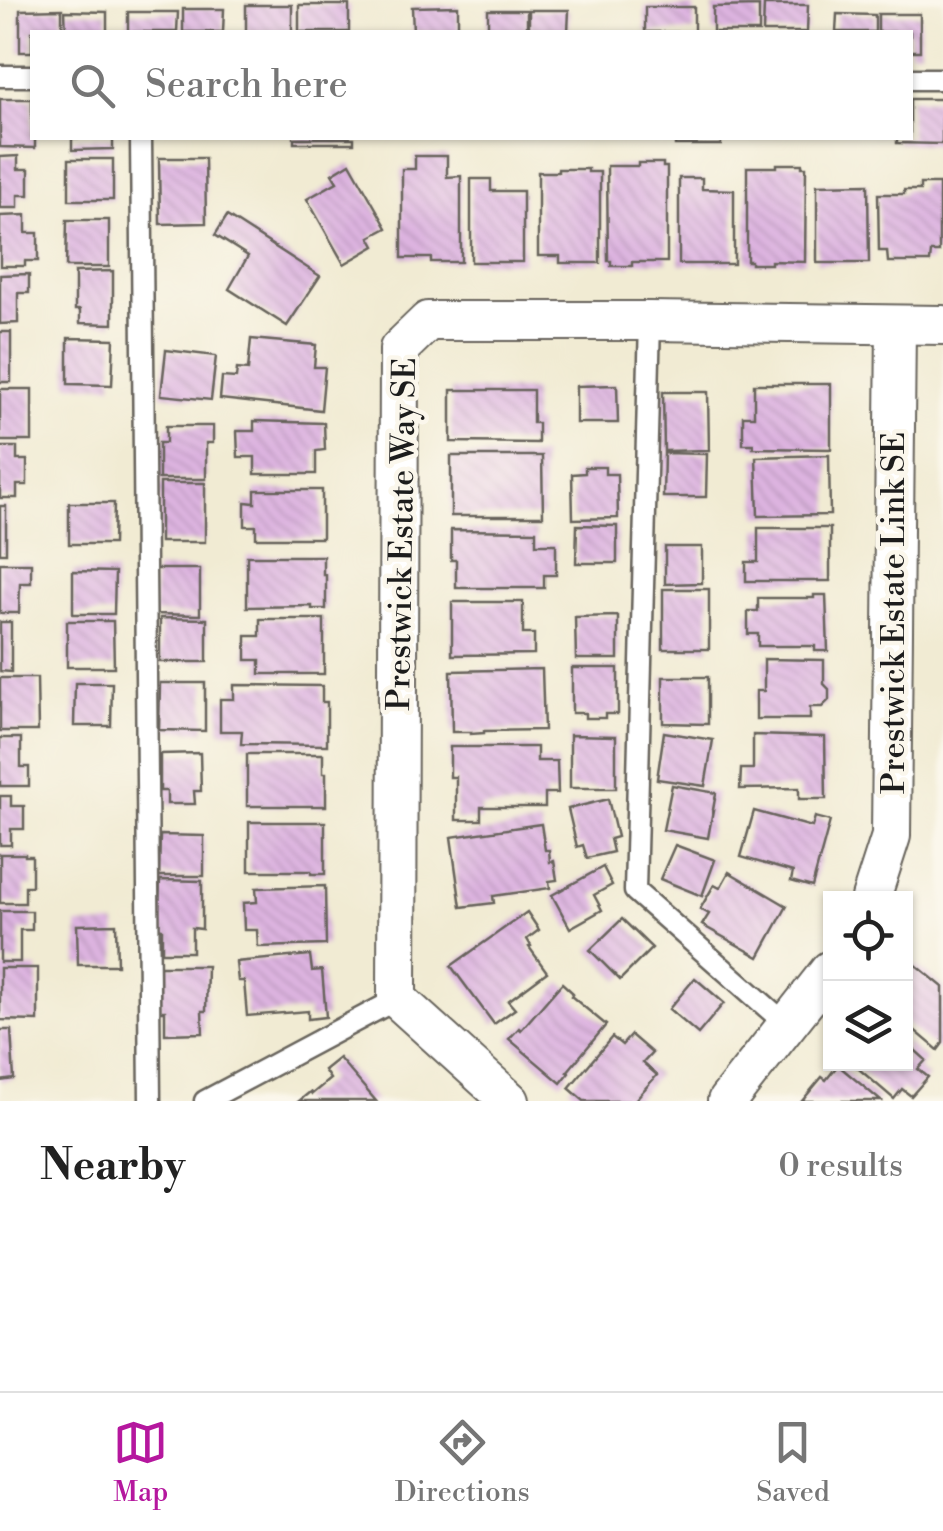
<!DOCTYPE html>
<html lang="en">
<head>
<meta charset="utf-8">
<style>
  body { margin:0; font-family:"Libre Bodoni",serif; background:#f2f2f2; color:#222 }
  .controls { position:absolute; right:30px; bottom:30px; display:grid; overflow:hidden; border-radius:0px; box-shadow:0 2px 8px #0004 }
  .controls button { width:90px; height:90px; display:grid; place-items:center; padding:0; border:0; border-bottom:2px solid #e0e0e0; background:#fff; color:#222; font:50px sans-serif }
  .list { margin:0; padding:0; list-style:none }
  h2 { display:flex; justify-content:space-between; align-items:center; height:130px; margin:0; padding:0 40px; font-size:42px }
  h2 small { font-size:32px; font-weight:400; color:#767676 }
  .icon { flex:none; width:55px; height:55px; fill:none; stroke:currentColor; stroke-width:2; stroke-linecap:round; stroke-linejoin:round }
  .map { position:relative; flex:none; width:943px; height:1101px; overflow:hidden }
  .search { position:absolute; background:#fff; box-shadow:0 2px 8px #0004; left:30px; right:30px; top:30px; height:110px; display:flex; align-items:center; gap:25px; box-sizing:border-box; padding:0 35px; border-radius:0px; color:#767676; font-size:38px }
  .sheet { height:290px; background:#fff }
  nav { display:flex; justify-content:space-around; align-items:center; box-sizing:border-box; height:140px; border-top:2px solid #e0e0e0; background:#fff; font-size:28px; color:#767676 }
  nav a { display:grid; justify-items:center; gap:5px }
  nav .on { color:#b5179e }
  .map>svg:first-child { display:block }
</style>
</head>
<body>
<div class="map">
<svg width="943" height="1101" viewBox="0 0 943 1101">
  <defs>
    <pattern id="building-back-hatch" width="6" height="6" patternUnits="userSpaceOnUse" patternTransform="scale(2.5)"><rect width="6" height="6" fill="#ddb4e0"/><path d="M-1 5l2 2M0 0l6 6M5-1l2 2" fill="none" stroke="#bd9ac0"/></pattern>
  </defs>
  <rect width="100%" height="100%" fill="#fbf7ec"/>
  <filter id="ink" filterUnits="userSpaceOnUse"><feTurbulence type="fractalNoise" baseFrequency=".01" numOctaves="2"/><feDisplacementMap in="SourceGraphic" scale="20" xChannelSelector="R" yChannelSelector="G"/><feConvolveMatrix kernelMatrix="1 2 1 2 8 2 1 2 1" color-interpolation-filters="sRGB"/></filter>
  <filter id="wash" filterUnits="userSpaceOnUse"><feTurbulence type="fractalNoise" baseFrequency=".0048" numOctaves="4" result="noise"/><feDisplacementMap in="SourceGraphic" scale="40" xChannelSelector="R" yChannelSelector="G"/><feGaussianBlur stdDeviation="2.25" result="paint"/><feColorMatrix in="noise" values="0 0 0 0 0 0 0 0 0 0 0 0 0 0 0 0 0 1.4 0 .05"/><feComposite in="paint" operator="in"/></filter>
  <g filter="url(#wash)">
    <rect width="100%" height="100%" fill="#f1ebd3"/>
    <g id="blocks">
      <g fill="url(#building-back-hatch)">
        <rect x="246" y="5" width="46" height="27"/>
        <rect x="299" y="5" width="50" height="27"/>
        <path d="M764 5H808L807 32H763Z"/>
        <path d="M458 6V32H413L412 7Z"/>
        <path d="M759 6V32H713V7Z"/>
        <rect x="645" y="7" width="49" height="25"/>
        <path d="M62 9V32H32V52H20V10Z"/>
        <path d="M183 9H224L223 32H183Z"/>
        <rect x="488" y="10" width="39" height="22"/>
        <path d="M529 10H569L568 32H529Z"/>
        <path d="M65 11 107 12V32H66Z"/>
        <path d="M128 12H178L177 32H128Z"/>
        <path d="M837 14 875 15V32H836Z"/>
        <path d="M878 14H920V51H910V32H878Z"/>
        <path d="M0 99H32V138H35V148L0 147Z"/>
        <path d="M910 99H942V144L897 143V138H910Z"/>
        <path d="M72 138H113V149L72 150Z"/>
        <rect x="294" y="138" width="60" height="5"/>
        <rect x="675" y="138" width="46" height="7"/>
        <path d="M18 156V169H29V195H18V208H0V157Z"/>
        <path d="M415 156H447V177L461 176V262H431V258H402V169H415Z"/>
        <path d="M159 158H205L206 223 160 224Z"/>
        <rect x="69" y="159" width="44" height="41"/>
        <path d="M350 163 387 228 370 237 375 246 344 264 307 199 337 182 332 174Z"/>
        <path d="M638 163H663V167H667V262H632V266H611V261H608L607 166H638Z"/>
        <path d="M777 164H802V167H806L805 262 771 261V264H751V261H747V167H777Z"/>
        <path d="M558 169H588V172H600V263H560V256H538V172H558Z"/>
        <path d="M679 178H702V189L734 190V264H679Z"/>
        <path d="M471 179H491V191H523V262H471Z"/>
        <path d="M868 184 869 263H817V185Z"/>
        <path d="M920 184H939V252H931L930 262H888L887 251H879L878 194H904V190H920Z"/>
        <path d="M26 215V233H38V261H25V266H0V216Z"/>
        <path d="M227 216 320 276 287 326 229 289 248 256 215 235Z"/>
        <path d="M67 220H109V267H66Z"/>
        <path d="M113 271V324L80 323V310H75V272Z"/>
        <path d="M29 274V293H18V323L0 324V275Z"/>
        <rect x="0" y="332" width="11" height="50"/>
        <path d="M68 338 114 339 112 385 68 384Z"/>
        <path d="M251 339 316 345 314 367H325L321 410 220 399 222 377 236 378 237 369 248 370Z"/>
        <path d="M166 350 216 356 211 400 161 395Z"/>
        <path d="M754 384H831V449L753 448V444H743V416H754Z"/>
        <path d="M617 385 618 423H576V386Z"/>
        <rect x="0" y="389" width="32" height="52"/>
        <path d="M451 390H533V423H538V443L451 442Z"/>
        <path d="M663 392H708L709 450 664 451Z"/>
        <path d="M254 421 324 423 325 450 316 451V474H255V457H238L237 431H254Z"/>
        <path d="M166 426H213V443H206V479H159V443H166Z"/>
        <path d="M0 447H17V460H27V485H17V498H0Z"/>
        <path d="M664 453 707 454 706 497H663Z"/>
        <path d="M829 455 830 515 758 516 756 457Z"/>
        <path d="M451 456H542L543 516H451Z"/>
        <path d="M585 467H605V474H617L618 518 573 519 572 474 585 473Z"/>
        <rect x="160" y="483" width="45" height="59"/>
        <path d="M255 490H322V538H256V526H245V502L255 503Z"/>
        <path d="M69 503H114L113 544H69Z"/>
        <rect x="0" y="506" width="6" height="47"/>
        <path d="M577 525 617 526V563H576Z"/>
        <path d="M758 528H830V581H746V562H758Z"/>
        <path d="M451 530 536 531V544H556V575H544V588H456V560H451Z"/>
        <path d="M665 547H702V583L665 584Z"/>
        <path d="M247 556H323V575H326V609H312V606L247 607Z"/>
        <path d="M0 563H31V583H20L19 613H0Z"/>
        <path d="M155 569H200V615L154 614Z"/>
        <path d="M73 571 115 572 114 614H73Z"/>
        <rect x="663" y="589" width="46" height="60"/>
        <path d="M814 595H826L828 651H815V646H758V634H748V611H758V598H814Z"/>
        <path d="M452 602H523V634H534V654L452 655Z"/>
        <path d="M618 616V659H576L575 617Z"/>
        <path d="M160 618 207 619V662H160Z"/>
        <path d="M260 619H324V674H260V660H246V636H260Z"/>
        <path d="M67 621H113L114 667H67Z"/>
        <path d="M0 622H11V672L0 671Z"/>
        <path d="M764 659 824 660V684L829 689V700L822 707H810V719H756V691H764Z"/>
        <path d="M572 668H618V714H605V718H585V713H572Z"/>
        <path d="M542 669 544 730 484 731V733L471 734V732H452L451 671Z"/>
        <path d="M663 677H708V724L663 723Z"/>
        <path d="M0 678H37L38 731H0Z"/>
        <path d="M75 683H112L111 726H74Z"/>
        <path d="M160 683H205V731L159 730Z"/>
        <path d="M234 685 322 686V702H327V745L241 744 242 731H220V699H234Z"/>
        <path d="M664 732 713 740 705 786 657 779Z"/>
        <path d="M570 735 616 736V788H570Z"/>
        <path d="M753 735 825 737 826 799H799V788L740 789 741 769H753Z"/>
        <path d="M0 738H21V767H29V786H0Z"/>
        <path d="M450 747H537V761H557L558 793H545V807H481V820H456V777H450Z"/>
        <path d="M200 753 201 791H194L195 804H167V791H160V754Z"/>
        <path d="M247 754H323V773H326V806H247Z"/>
        <path d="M672 785 716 793 708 838 663 830Z"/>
        <path d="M0 796H11V806H24V829H11V845H0Z"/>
        <path d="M608 799 617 837 610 839 613 852 587 858 583 845 577 847 568 809Z"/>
        <path d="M754 811 812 827 815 817 830 821 812 887 791 881 793 872 741 857Z"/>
        <path d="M249 822H325V874H311V871H249Z"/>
        <path d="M541 824 545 850H549L550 862 554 861 557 880 549 881 550 888 493 896 494 903 461 907 451 837Z"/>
        <path d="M160 835 204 836V876H159Z"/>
        <path d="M675 845 715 860 702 896 660 879Z"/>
        <path d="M0 854H25V856H32V886H25V903H0Z"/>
        <path d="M603 867 612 885 594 895 602 910 570 928 552 895Z"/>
        <path d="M729 872 787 906 759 957 702 925 709 914 700 909 714 885 720 888Z"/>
        <path d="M160 880 202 881V929L192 928V952H162V929L158 928Z"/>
        <path d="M325 886 326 945 258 947 257 930H244L243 903 257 902 256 888Z"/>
        <path d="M0 911H32V930H20V962H0Z"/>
        <path d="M527 912 539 930 527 939 531 946 529 947 547 972 508 1001 515 1009 494 1024 451 966Z"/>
        <path d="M622 919 652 948 620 980 590 950Z"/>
        <path d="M116 924 117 965H78L77 925Z"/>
        <path d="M310 955 312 971 322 970 326 1017 308 1019V1011L247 1016 244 981H238L236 962Z"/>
        <path d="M916 965 943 987V1043L938 1050 906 1023V977Z"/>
        <path d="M160 966H207L206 1011H202L203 1033 165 1034V1011H160Z"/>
        <path d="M0 968H38V1021L0 1020Z"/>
        <path d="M695 978 724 1003 698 1034 669 1009Z"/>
        <path d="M562 983 573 993 571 996 606 1025 567 1072 569 1073 561 1083 509 1039 519 1028 521 1030Z"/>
        <path d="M0 1030H11L14 1079 0 1081Z"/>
        <path d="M631 1035 652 1053 643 1063 657 1075 634 1101H584L569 1088 612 1037 622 1045Z"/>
        <path d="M906 1042 926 1060 918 1069 928 1077 911 1096 902 1089 894 1099 853 1064H906Z"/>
        <path d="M339 1058 376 1101H299L310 1092 312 1094 330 1079 324 1070Z"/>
        <path d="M838 1065 845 1071 881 1101H802L822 1077 826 1080Z"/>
      </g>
    </g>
  </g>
  <g filter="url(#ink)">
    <use href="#blocks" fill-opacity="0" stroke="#67645c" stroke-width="2.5"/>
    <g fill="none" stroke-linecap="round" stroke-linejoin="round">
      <g stroke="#67645c" stroke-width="25">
        <g id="service">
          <path d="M0 76H32"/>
          <path d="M910 79H943"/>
          <path d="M141 138 150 1101"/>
          <path d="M650 321 635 891 787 1025"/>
          <path d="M205 1101 397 999"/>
        </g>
      </g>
      <g stroke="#67645c" stroke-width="42">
        <g id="minor">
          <path d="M871 898 891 836 896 325"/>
          <path d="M510 1101 397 999 399 349 428 321H650L943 325"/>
          <path d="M727 1101 830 970"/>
        </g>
      </g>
      <use href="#service" stroke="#fff" stroke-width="20"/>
      <use href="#minor" stroke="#fff" stroke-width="38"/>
    </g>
  </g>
  <g text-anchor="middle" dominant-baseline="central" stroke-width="9" stroke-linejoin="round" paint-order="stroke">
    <g font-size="32" fill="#1c1c1c" stroke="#fbf7ec">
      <text transform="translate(402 534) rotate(-89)">Prestwick Estate Way SE</text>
      <text transform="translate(894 613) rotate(-90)">Prestwick Estate Link SE</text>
    </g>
  </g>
</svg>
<div class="controls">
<button><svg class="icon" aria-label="locate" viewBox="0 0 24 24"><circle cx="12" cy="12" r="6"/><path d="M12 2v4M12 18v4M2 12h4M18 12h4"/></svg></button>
<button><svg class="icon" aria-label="layers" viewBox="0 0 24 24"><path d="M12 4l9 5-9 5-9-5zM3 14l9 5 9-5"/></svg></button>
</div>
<div class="search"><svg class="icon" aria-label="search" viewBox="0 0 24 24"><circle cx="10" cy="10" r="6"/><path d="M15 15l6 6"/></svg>Search here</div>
</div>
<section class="sheet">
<h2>Nearby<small>0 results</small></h2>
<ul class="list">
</ul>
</section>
<nav>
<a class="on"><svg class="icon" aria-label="map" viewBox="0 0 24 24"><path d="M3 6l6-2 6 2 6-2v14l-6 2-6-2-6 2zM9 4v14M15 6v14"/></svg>Map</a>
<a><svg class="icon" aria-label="directions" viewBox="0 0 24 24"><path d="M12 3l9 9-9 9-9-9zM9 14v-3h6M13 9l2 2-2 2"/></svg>Directions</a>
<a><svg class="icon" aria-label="saved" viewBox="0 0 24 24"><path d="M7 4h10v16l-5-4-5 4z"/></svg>Saved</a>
</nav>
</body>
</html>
